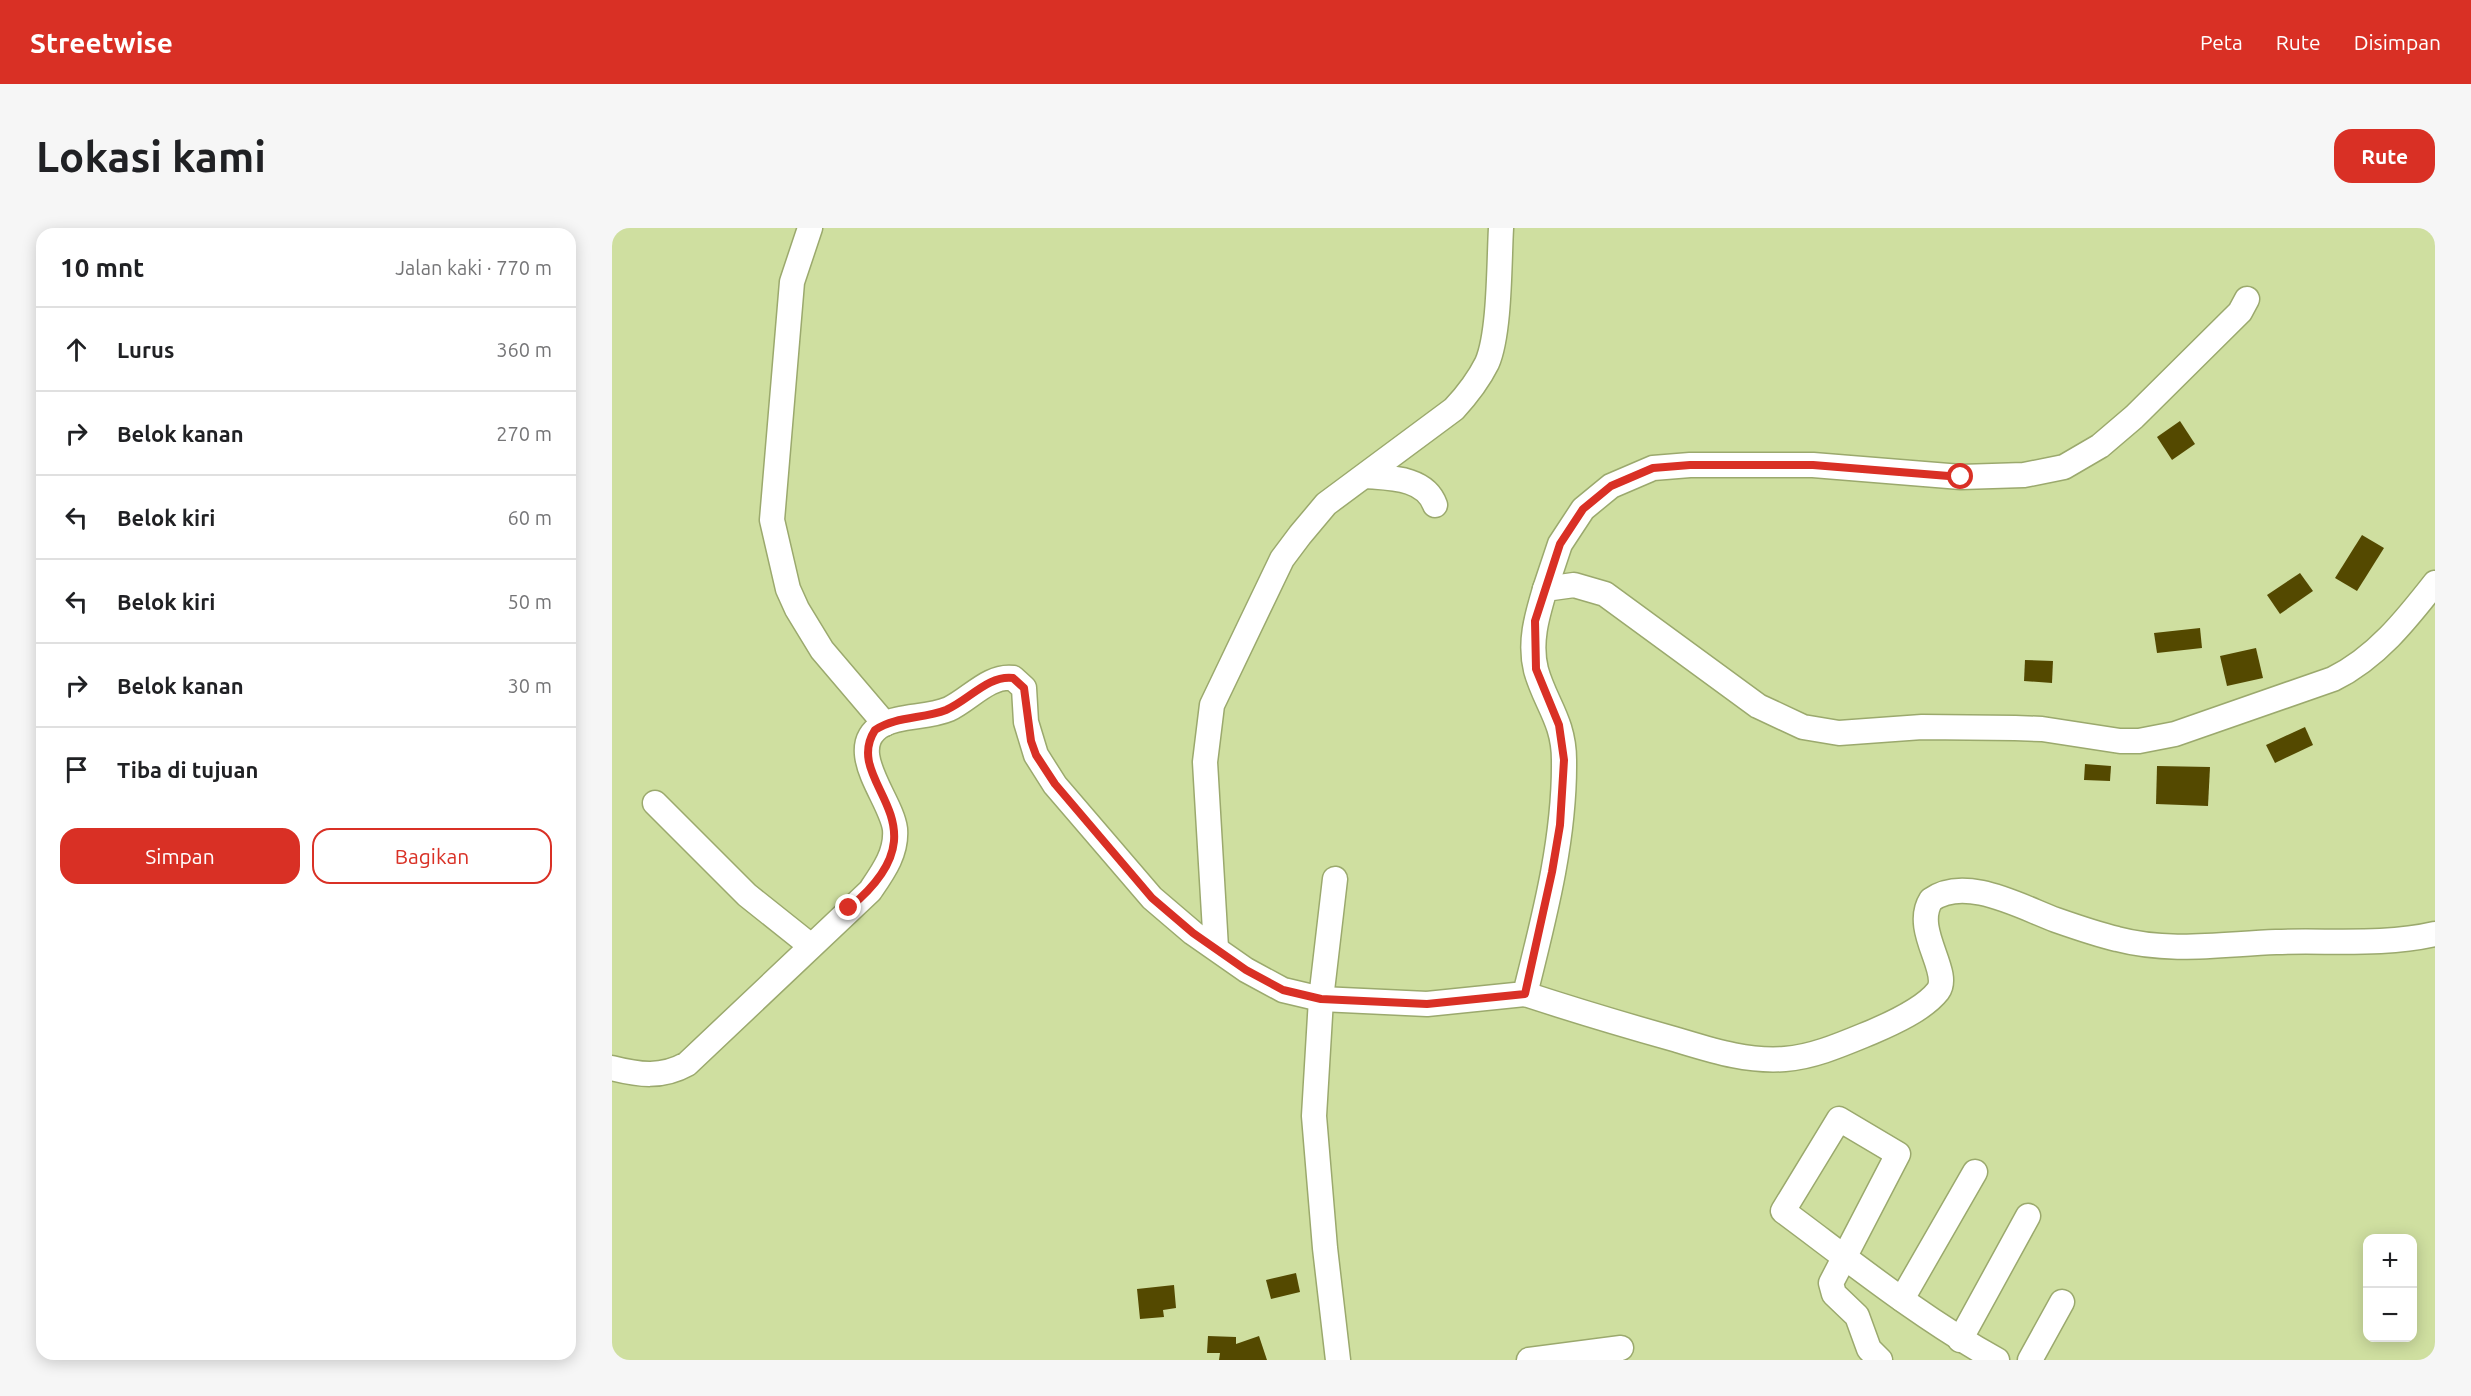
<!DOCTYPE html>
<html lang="id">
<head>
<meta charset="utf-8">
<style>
  body { margin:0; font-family:Ubuntu,sans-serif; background:#f6f6f6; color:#202124 }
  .controls { position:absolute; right:18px; bottom:18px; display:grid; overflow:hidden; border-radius:12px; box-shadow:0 3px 15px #0003 }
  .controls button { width:54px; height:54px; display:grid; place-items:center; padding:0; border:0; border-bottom:2px solid #e0e0e0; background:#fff; color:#202124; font:30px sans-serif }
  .stop { position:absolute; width:18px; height:18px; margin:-14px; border:4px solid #d93025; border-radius:50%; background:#fff }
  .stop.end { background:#d93025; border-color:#fff; box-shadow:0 2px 6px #0008 }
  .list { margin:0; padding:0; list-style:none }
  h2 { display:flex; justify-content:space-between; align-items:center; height:78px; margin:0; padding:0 24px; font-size:26px }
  h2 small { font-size:20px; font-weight:400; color:#757577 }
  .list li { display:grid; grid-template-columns:39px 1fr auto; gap:18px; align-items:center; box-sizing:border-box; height:84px; padding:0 24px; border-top:2px solid #e0e0e0 }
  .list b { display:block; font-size:22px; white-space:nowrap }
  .list em { font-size:20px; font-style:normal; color:#757577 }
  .actions { display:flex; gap:12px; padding:18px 24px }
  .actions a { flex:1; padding:14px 0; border:2px solid #d93025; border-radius:18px; text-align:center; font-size:21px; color:#d93025 }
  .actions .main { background:#d93025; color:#fff }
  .icon { flex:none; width:33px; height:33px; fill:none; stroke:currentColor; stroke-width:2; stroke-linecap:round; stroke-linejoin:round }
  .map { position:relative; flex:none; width:1823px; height:1132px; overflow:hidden; border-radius:18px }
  header { display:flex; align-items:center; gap:36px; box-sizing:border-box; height:84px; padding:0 30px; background:#d93025; color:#fff }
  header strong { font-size:28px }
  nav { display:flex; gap:33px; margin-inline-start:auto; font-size:21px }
  .intro { display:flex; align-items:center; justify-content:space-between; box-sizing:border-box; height:144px; padding:0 36px }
  h1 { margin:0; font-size:42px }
  .button { padding:15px 27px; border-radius:18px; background:#d93025; color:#fff; font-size:21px; font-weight:700 }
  main { display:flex; gap:36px; padding:0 36px }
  aside { flex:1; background:#fff; border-radius:18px; box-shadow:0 3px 15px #0003 }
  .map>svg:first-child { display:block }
</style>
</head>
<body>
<header>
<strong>Streetwise</strong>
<nav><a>Peta</a><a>Rute</a><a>Disimpan</a></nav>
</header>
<div class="intro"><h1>Lokasi kami</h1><a class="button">Rute</a></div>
<main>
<aside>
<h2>10 mnt<small>Jalan kaki · 770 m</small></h2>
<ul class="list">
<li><svg class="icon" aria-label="ahead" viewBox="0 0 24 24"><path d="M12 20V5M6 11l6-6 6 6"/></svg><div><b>Lurus</b></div><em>360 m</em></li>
<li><svg class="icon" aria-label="right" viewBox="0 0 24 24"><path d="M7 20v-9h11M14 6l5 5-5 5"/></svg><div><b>Belok kanan</b></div><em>270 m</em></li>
<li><svg class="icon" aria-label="left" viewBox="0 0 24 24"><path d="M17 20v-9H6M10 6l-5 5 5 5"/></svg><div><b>Belok kiri</b></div><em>60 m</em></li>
<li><svg class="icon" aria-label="left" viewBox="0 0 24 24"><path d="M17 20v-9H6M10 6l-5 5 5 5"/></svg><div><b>Belok kiri</b></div><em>50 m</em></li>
<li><svg class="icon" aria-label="right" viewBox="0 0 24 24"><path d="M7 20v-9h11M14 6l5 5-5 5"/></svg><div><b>Belok kanan</b></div><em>30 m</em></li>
<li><svg class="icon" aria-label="arrive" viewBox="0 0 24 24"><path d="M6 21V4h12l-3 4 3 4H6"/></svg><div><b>Tiba di tujuan</b></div></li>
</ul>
<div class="actions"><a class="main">Simpan</a><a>Bagikan</a></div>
</aside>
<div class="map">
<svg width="1823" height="1132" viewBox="0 0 1823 1132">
  <rect width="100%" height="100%" fill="#cfdfa0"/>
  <g fill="#544900">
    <path d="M1568 193 1583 216 1560 232 1545 209Z"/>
    <path d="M1750 307 1772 320 1745 363 1723 350Z"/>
    <path d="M1688 345 1701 363 1668 386 1655 367Z"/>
    <path d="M1588 400 1590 420 1545 425 1542 405Z"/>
    <path d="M1644 420 1651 450 1615 458 1608 428Z"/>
    <path d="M1413 432 1441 433 1440 455 1412 453Z"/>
    <path d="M1693 499 1701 517 1663 535 1654 517Z"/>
    <path d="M1473 536 1499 538 1498 553 1472 552Z"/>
    <path d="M1545 538 1598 539 1596 578 1544 576Z"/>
    <path d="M684 1045 688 1064 659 1071 654 1052Z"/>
    <path d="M562 1057 564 1080 551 1082 552 1089 528 1091 525 1061Z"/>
    <path d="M596 1108 624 1109V1116L647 1108 655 1132H607L608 1125H595Z"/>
  </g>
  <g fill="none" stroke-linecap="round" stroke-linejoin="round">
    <g stroke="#9ba96d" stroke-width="27">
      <g id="minor">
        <path d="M198 0 180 54 160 292 176 361 185 381 210 422 273 496"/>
        <path d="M753 248C777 250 813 249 823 277"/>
        <path d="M933 361 948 316 971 281 999 258 1041 240 1078 237H1201L1349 249 1412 247 1452 239 1488 218 1522 189 1628 84 1635 71"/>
        <path d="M43 575 135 667 199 718"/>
        <path d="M723 651 709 771 702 888 713 1020 726 1132"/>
        <path d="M604 720 593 534 600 477 670 331 688 307 714 276 842 181C855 167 866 153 875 135 888 105 887 35 889 0"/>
        <path d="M913 766C962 782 1012 797 1062 811 1099 822 1134 834 1173 831 1202 829 1233 815 1260 804 1281 795 1312 781 1326 763 1340 744 1300 702 1319 672 1353 647 1409 679 1444 692 1464 699 1484 706 1505 711 1558 725 1610 716 1664 714 1716 712 1772 718 1823 706"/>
        <path d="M0 840C27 847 50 850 75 836L258 663C271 644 285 625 283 601 279 570 231 521 270 497 288 487 316 490 337 481 358 471 377 447 401 450L412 460 414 494 424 527 443 557 540 670 581 705 634 742 671 762 709 771 815 776 913 766C932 690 953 611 952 532 952 493 933 475 924 442 917 414 925 388 933 361L962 357 993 366 1146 478 1191 499 1227 505 1310 499 1403 500 1430 501 1508 513H1527L1563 506 1721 451C1764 430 1794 392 1823 355"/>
        <path d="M1290 1071 1363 944"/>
        <path d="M1348 1112 1416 988"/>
        <path d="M917 1132 1009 1120"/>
        <path d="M1268 1132 1257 1121 1245 1088 1222 1066 1219 1055 1286 926 1227 891 1171 983C1241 1035 1309 1090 1385 1132"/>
        <path d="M1418 1132 1450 1074"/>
      </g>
    </g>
    <use href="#minor" stroke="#fff" stroke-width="24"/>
  </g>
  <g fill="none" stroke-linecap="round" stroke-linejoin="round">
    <path stroke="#d93025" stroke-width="8" d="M237 680C341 595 228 556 263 502 284 488 311 491 334 482 357 472 376 447 401 450L412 460 419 513 424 527 443 556 540 670 581 705 634 742 671 762 709 771 815 776 913 766 940 644 948 597 952 532 947 497 924 441 923 393 948 316 971 281 999 258 1041 240 1078 237H1201L1349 249"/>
  </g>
</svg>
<div class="controls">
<button>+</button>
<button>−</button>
</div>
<div class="stop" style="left:1349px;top:249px"></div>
<div class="stop end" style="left:237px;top:680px"></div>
</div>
</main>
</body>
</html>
